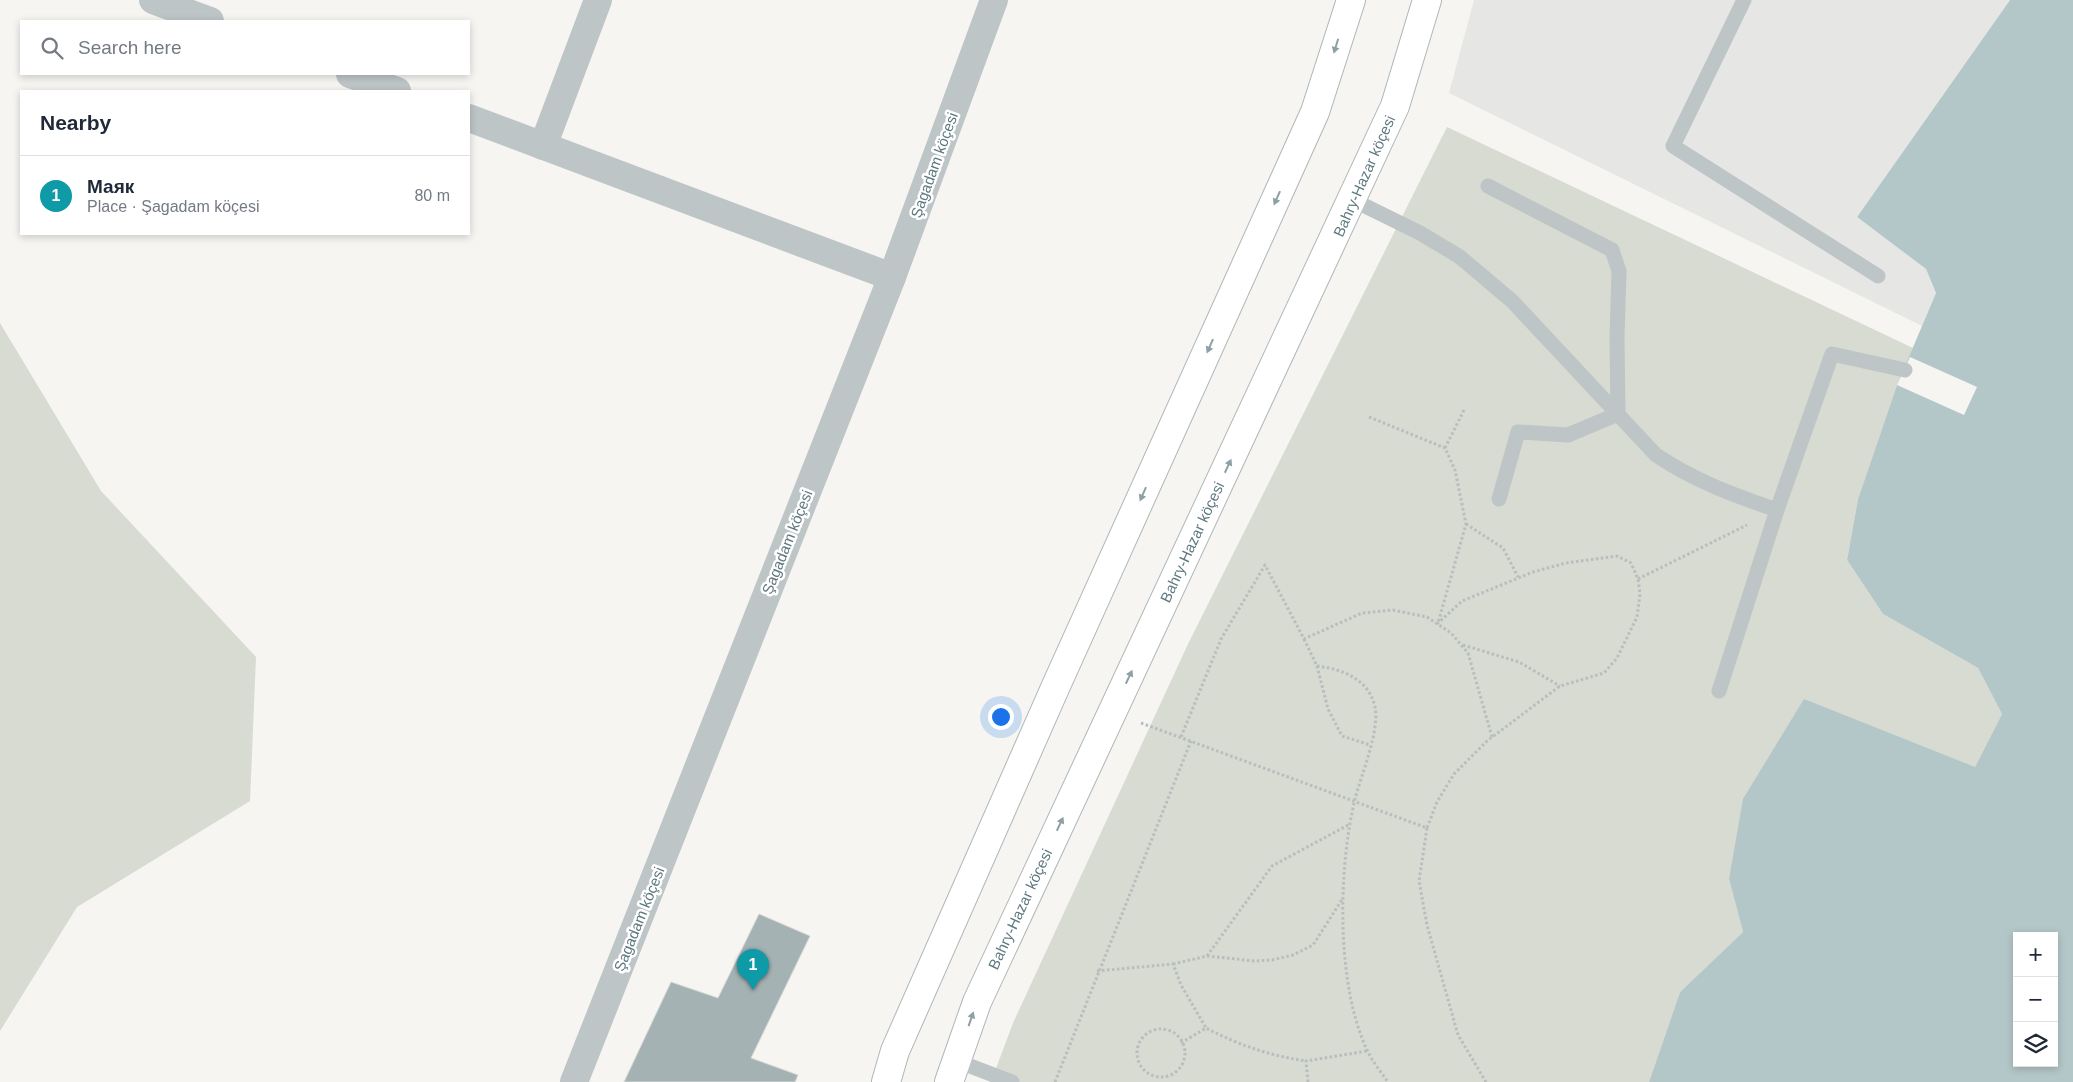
<!DOCTYPE html>
<html lang="en">
<head>
<meta charset="utf-8">
<style>
  body { margin:0; font-family:Helvetica,sans-serif; background:#f2f2f3; color:#1f2937 }
  .controls { position:absolute; right:15px; bottom:15px; display:grid; overflow:hidden; border-radius:0px; box-shadow:0 2px 8px #0003 }
  .controls button { width:45px; height:45px; display:grid; place-items:center; padding:0; border:0; border-bottom:1px solid #e0e1e3; background:#fff; color:#1f2937; font:25px sans-serif }
  .you { position:absolute; left:1000px; top:716px; width:18px; height:18px; margin:-12px; border:4px solid #fff; border-radius:50%; background:#1a73e8; box-shadow:0 0 0 8px #1a73e833 }
  .badge { display:grid; place-items:center; width:32px; height:32px; border-radius:50%; background:#2563eb; color:#fff; font-size:16px; font-weight:700 }
  .pin { position:absolute; translate:-50% -41px; filter:drop-shadow(0 1px 2px #0008) }
  .pin::after { content:''; position:absolute; top:26px; width:18px; height:15px; background:inherit; clip-path:polygon(0 0,100% 0,50% 100%) }
  .list { margin:0; padding:0; list-style:none }
  h2 { display:flex; justify-content:space-between; align-items:center; height:65px; margin:0; padding:0 20px; font-size:21px }
  h2 small { font-size:16px; font-weight:400; color:#747a83 }
  .list li { display:grid; grid-template-columns:32px 1fr auto; gap:15px; align-items:center; box-sizing:border-box; height:80px; padding:0 20px; border-top:1px solid #e0e1e3 }
  .list b { display:block; font-size:19px; white-space:nowrap }
  .list p { margin:0; font-size:16px; white-space:nowrap; color:#747a83 }
  .list em { font-size:16px; font-style:normal; color:#747a83 }
  .icon { flex:none; width:28px; height:28px; fill:none; stroke:currentColor; stroke-width:2; stroke-linecap:round; stroke-linejoin:round }
  .map { position:relative; flex:none; width:2073px; height:1082px; overflow:hidden }
  .search { position:absolute; background:#fff; box-shadow:0 2px 8px #0003; left:20px; top:20px; width:450px; height:55px; display:flex; align-items:center; gap:12px; box-sizing:border-box; padding:0 18px; border-radius:0px; color:#747a83; font-size:19px }
  .panel { position:absolute; background:#fff; box-shadow:0 2px 8px #0003; left:20px; top:90px; width:450px; height:145px; border-radius:0px }
  .map>svg:first-child { display:block }
</style>
</head>
<body>
<div class="map">
<svg width="2073" height="1082" viewBox="0 0 2073 1082">
  <rect width="100%" height="100%" fill="#f6f5f2"/>
  <path fill="#e6e7e5" d="M1474 0H2010L1857 217 1926 269 1936 293 1922 326 1449 93Z"/>
  <g fill="#d7dbd1">
    <path d="M1447 127 1913 348 1897 385 1858 499 1847 560 1883 614 1978 668 2002 714 1975 767 1729 879 1743 932 1680 992 1649 1082H991L1013 1023 1188 644Z"/>
    <path d="M0 323 101 491 256 657 250 801 77 907 0 1031Z"/>
  </g>
  <path fill="#b4c7c8" fill-rule="evenodd" d="M2010 0H2073V1082H1649L1680 992 1743 932 1729 879 1743 799 1804 699 1975 767 2002 714 1978 668 1883 614 1847 560 1858 499 1897 385 1936 293 1926 269 1857 217ZM2017 936H2054V1063H2017Z"/>
  <path fill="#f6f5f2" d="M1910 357 1977 387 1964 415 1897 385Z"/>
  <path fill="#a4b2b4" stroke="#d7d7d5" d="M759 914 810 936 751 1058 798 1075 795 1082H624L671 982 718 998Z"/>
  <g fill="none" stroke-linecap="round" stroke-linejoin="round">
    <g stroke="#afb6b8" stroke-width="30">
      <g id="trunk">
        <path d="M886 1082 895 1051 1055 688 1315 112 1351 0"/>
        <path d="M949 1082 977 1002 1395 106 1427 0"/>
      </g>
    </g>
    <g stroke="#b8bdbe" stroke-width="3" stroke-dasharray="2.5 2.5" stroke-linecap="butt">
      <path d="M1369 417 1445 448 1455 470 1466 524 1438 623"/>
      <path d="M1445 448 1464 410"/>
      <path d="M1466 524 1503 548 1518 577"/>
      <path d="M1638 579 1747 525"/>
      <path d="M1304 639 1317 666C1342 669 1369 679 1375 707 1380 731 1361 775 1355 799 1338 869 1336 984 1367 1050 1372 1061 1381 1072 1388 1082"/>
      <path d="M1463 645 1519 662 1560 686"/>
      <path d="M1317 666 1328 709 1342 736 1370 745"/>
      <path d="M1141 723 1427 828 1437 802 1454 774 1487 741 1560 686 1604 673 1617 658 1637 617 1640 594 1638 579 1631 563 1617 556 1566 563 1533 572 1462 601 1437 624"/>
      <path d="M1181 737 1221 639 1265 565 1304 639 1362 613 1393 610 1427 617 1451 633 1468 653 1492 737"/>
      <path d="M1427 828 1419 881 1427 925 1458 1035 1486 1082"/>
      <path d="M1207 956 1272 866 1350 824"/>
      <path d="M1173 964 1207 956 1255 961 1272 960 1293 955 1313 945 1343 898"/>
      <path d="M1097 971 1173 964 1181 985 1206 1028"/>
      <circle cx="1161" cy="1053" r="24"/>
      <path d="M1181 1043 1206 1028C1241 1046 1268 1055 1306 1061"/>
      <path d="M1055 1082 1191 741"/>
      <path d="M1308 1082 1306 1061 1367 1051"/>
    </g>
    <g stroke="#bec5c7" stroke-width="15">
      <path d="M1744 0 1673 146 1878 276"/>
      <path d="M1488 186 1612 250 1619 271 1617 337 1618 414 1568 435 1518 432 1499 499"/>
      <path d="M1353 200 1420 233 1460 257 1512 301 1656 455C1695 481 1733 495 1777 510L1832 354 1905 370"/>
      <path d="M1719 691 1777 510"/>
      <path d="M957 1061 1012 1082"/>
    </g>
    <g stroke="#bec5c7" stroke-width="28">
      <path d="M153 0 210 21"/>
      <path d="M350 74 397 91"/>
      <path d="M469 118 892 277"/>
      <path d="M543 146 598 0"/>
      <path d="M574 1082 892 277 994 0"/>
    </g>
    <use href="#trunk" stroke="#fff" stroke-width="28"/>
  </g>
  <defs><path id="oneway-solid" d="M-6-.8H1V-3.2L6.5 0L1 3.2V.8H-6Z" transform="scale(1.25)"/></defs>
  <g fill="#8ea0a5">
    <use href="#oneway-solid" transform="translate(1336 46) rotate(107)"/>
    <use href="#oneway-solid" transform="translate(1277 198) rotate(114)"/>
    <use href="#oneway-solid" transform="translate(1210 346) rotate(114)"/>
    <use href="#oneway-solid" transform="translate(1228 466) rotate(-65)"/>
    <use href="#oneway-solid" transform="translate(1143 494) rotate(114)"/>
    <use href="#oneway-solid" transform="translate(1129 677) rotate(-65)"/>
    <use href="#oneway-solid" transform="translate(1060 824) rotate(-65)"/>
    <use href="#oneway-solid" transform="translate(971 1019) rotate(-71)"/>
  </g>
  <g text-anchor="middle" dominant-baseline="central" stroke-width="5" stroke-linejoin="round" paint-order="stroke">
    <g font-size="15" fill="#5e787f" stroke="#fff">
      <text transform="translate(934 165) rotate(-70)">Şagadam köçesi</text>
      <text transform="translate(1364 176) rotate(-66)">Bahry-Hazar köçesi</text>
      <text transform="translate(787 542) rotate(-68)">Şagadam köçesi</text>
      <text transform="translate(1192 542) rotate(-65)">Bahry-Hazar köçesi</text>
      <text transform="translate(1020 909) rotate(-65)">Bahry-Hazar köçesi</text>
      <text transform="translate(639 919) rotate(-68)">Şagadam köçesi</text>
    </g>
  </g>
</svg>
<div class="controls">
<button>+</button>
<button>−</button>
<button><svg class="icon" aria-label="layers" viewBox="0 0 24 24"><path d="M12 4l9 5-9 5-9-5zM3 14l9 5 9-5"/></svg></button>
</div>
<div class="you"></div>
<div class="pin badge" style="left:753px;top:990px;background:#0f9aa8">1</div>
<div class="search"><svg class="icon" aria-label="search" viewBox="0 0 24 24"><circle cx="10" cy="10" r="6"/><path d="M15 15l6 6"/></svg>Search here</div>
<section class="panel">
<h2>Nearby<small></small></h2>
<ul class="list">
<li><span class="badge" style="background:#0f9aa8">1</span><div><b>Маяк</b><p>Place · Şagadam köçesi</p></div><em>80 m</em></li>
</ul>
</section>
</div>
</body>
</html>
